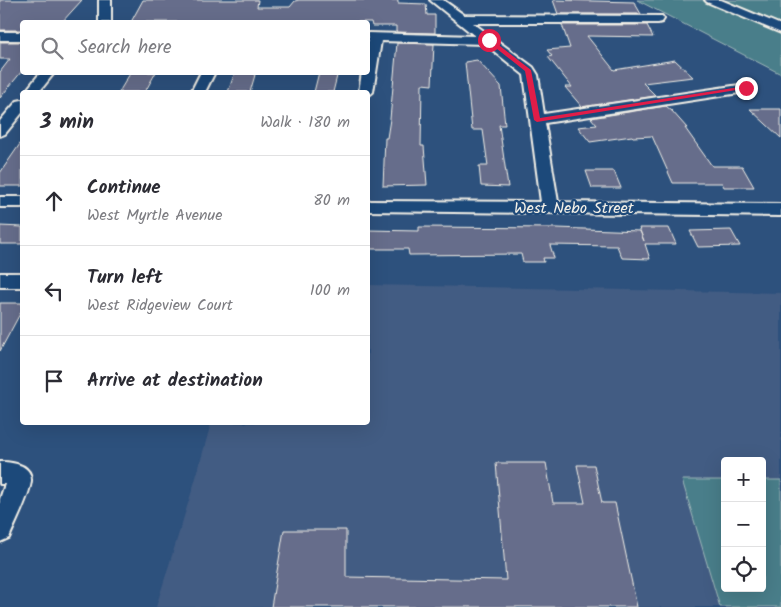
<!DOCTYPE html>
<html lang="en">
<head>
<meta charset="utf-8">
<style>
  body { margin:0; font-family:Kalam,sans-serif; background:#f7f7f7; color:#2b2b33 }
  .controls { position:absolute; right:15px; bottom:15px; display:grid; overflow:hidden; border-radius:5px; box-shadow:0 5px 20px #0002 }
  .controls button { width:45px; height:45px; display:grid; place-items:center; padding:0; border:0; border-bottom:1px solid #e1e1e2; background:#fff; color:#2b2b33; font:25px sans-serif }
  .stop { position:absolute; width:15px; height:15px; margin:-11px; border:4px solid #e11d48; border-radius:50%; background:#fff }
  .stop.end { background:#e11d48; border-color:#fff; box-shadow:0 1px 5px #0008 }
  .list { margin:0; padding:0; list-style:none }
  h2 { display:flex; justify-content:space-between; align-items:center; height:65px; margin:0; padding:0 20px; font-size:21px }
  h2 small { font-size:16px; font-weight:400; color:#7c7c81 }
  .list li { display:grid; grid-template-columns:32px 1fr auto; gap:15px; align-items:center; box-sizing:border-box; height:90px; padding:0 20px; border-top:1px solid #e1e1e2 }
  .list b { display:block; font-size:19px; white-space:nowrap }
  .list p { margin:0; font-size:16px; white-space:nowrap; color:#7c7c81 }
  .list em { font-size:16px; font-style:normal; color:#7c7c81 }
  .icon { flex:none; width:28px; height:28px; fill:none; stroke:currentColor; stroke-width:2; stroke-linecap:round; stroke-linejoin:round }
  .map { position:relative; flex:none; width:781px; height:607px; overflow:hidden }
  .search { position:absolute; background:#fff; box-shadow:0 5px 20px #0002; left:20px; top:20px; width:350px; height:55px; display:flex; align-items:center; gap:12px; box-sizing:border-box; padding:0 18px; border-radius:5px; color:#7c7c81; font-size:19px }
  .panel { position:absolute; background:#fff; box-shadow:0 5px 20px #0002; left:20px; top:90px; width:350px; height:335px; border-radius:5px }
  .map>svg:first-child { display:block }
</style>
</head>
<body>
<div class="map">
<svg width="781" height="607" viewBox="0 0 781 607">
  <rect width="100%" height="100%" fill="#2d517d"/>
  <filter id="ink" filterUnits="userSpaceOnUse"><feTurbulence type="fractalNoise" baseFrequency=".02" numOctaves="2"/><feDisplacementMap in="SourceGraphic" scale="10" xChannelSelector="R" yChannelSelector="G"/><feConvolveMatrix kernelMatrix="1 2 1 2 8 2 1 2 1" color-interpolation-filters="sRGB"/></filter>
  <g filter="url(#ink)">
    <path fill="#425c83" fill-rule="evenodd" d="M368 285 781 293V607H156L195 481 211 423 368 422ZM725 461H762V588H725Z"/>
    <g fill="#4a7e8a" stroke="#9fb8b9">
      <path d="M637 0H781V74Z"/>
      <path d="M682 480H725V588H762V480H781V607H720Z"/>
    </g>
    <g fill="#666d8b" stroke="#f4f1e8">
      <path d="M0 0H82L62 22H22V30H0Z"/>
      <path d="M143 0H258L257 7H290L295 1 299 0H398V3L426 4 427 15H435V33L396 32V26H372L371 22H131Z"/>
      <path d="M553 0 634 2 641 14H558Z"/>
      <path d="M562 25H647L653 37 587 36 614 70 675 60 693 77 643 83 656 96 582 107 565 87H572L548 57 552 56 547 50 570 48Z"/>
      <path d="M0 42H22V71L0 98V72L10 59H0Z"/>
      <path d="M397 43 434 44 432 85 422 84 421 146H424L427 185 383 186 385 138H387L390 119Z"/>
      <path d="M477 60 501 86 505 125H499L508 187 481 186 479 166H488L483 130H472L465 62Z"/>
      <path d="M131 72H156L145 92H119Z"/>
      <path d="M235 72H254V75H255L250 92H228Z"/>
      <path d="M319 72H338L333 92H314Z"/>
      <path d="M666 106 672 111 687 128H685L712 166H742L754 187H724L722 183H673L652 136 633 137 632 136 590 142 578 127 597 125 591 118Z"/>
      <path d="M750 109H781V138Z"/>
      <path d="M22 141V186H0V173Z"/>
      <path d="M586 171H614L621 188H592Z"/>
      <path d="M0 226 22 227V244H0Z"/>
      <path d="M419 227 557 228 640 231 644 241 639 228H669L676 244H645L650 259 622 258 617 246 550 245 554 258H543L544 262H523L521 254 409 255 408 249H368V230L419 231Z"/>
      <path d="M731 230 740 246 698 247 690 231Z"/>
      <path d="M0 303H22V310L0 351Z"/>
      <path d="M496 463H546L553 503H585L577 465H594L602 503H615L637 607H271L284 530H346V577L506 580Z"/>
    </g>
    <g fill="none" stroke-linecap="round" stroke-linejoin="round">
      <g stroke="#f4f1e8" stroke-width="4">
        <g id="minor">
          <rect x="99" y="0" width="12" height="22"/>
          <path d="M430 0H443L464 15 662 16 664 19 662 22 658 23H473L533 67 538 75 544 114 746 84 753 88 746 92 545 123 558 202 781 204V216L368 211V201L541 202 524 75 485 44 381 41 373 92 368 96V92H359L362 72H368V33L475 36Z"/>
          <path d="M705 0H721L781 25V33L707 2Z"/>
          <rect x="0" y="32" width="22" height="8"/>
          <path d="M41 72H55L39 92H25Z"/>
          <path d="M201 72H215L205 92H191Z"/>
          <path d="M22 100V113L5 134 0 136V121L17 101Z"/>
          <rect x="0" y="197" width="22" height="10"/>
          <rect x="0" y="273" width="22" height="14"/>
          <path d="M0 462C11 462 30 464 31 479 32 490 14 526 9 538L0 542V499L5 484H0Z"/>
        </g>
      </g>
      <use href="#minor" fill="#1f4a7a" fill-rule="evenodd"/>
    </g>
  </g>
  <path fill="#e11d48" d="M487 39H491L531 70 540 118 746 86 749 88 537 122 534 120 525 71 487 41Z"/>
  <g text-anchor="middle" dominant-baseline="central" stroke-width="4.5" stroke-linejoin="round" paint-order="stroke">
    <g font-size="16" fill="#f4f1e8" stroke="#1f4a7a">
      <text x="574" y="208">West Nebo Street</text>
    </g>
  </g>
</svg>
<div class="controls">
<button>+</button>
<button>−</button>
<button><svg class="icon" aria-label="locate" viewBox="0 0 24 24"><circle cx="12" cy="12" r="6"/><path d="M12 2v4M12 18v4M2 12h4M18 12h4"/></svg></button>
</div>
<div class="stop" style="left:489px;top:40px"></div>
<div class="stop end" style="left:746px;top:88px"></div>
<div class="search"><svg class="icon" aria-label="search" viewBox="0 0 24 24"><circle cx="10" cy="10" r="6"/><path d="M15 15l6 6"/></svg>Search here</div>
<section class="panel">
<h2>3 min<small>Walk · 180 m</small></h2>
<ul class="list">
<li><svg class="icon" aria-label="ahead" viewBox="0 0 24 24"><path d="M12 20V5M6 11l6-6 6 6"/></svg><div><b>Continue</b><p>West Myrtle Avenue</p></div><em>80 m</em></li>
<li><svg class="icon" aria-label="left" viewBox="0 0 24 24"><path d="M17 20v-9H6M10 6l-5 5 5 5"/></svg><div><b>Turn left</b><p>West Ridgeview Court</p></div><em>100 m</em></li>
<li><svg class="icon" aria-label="arrive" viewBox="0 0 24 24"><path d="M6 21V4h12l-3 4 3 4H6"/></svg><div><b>Arrive at destination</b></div></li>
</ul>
</section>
</div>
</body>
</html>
